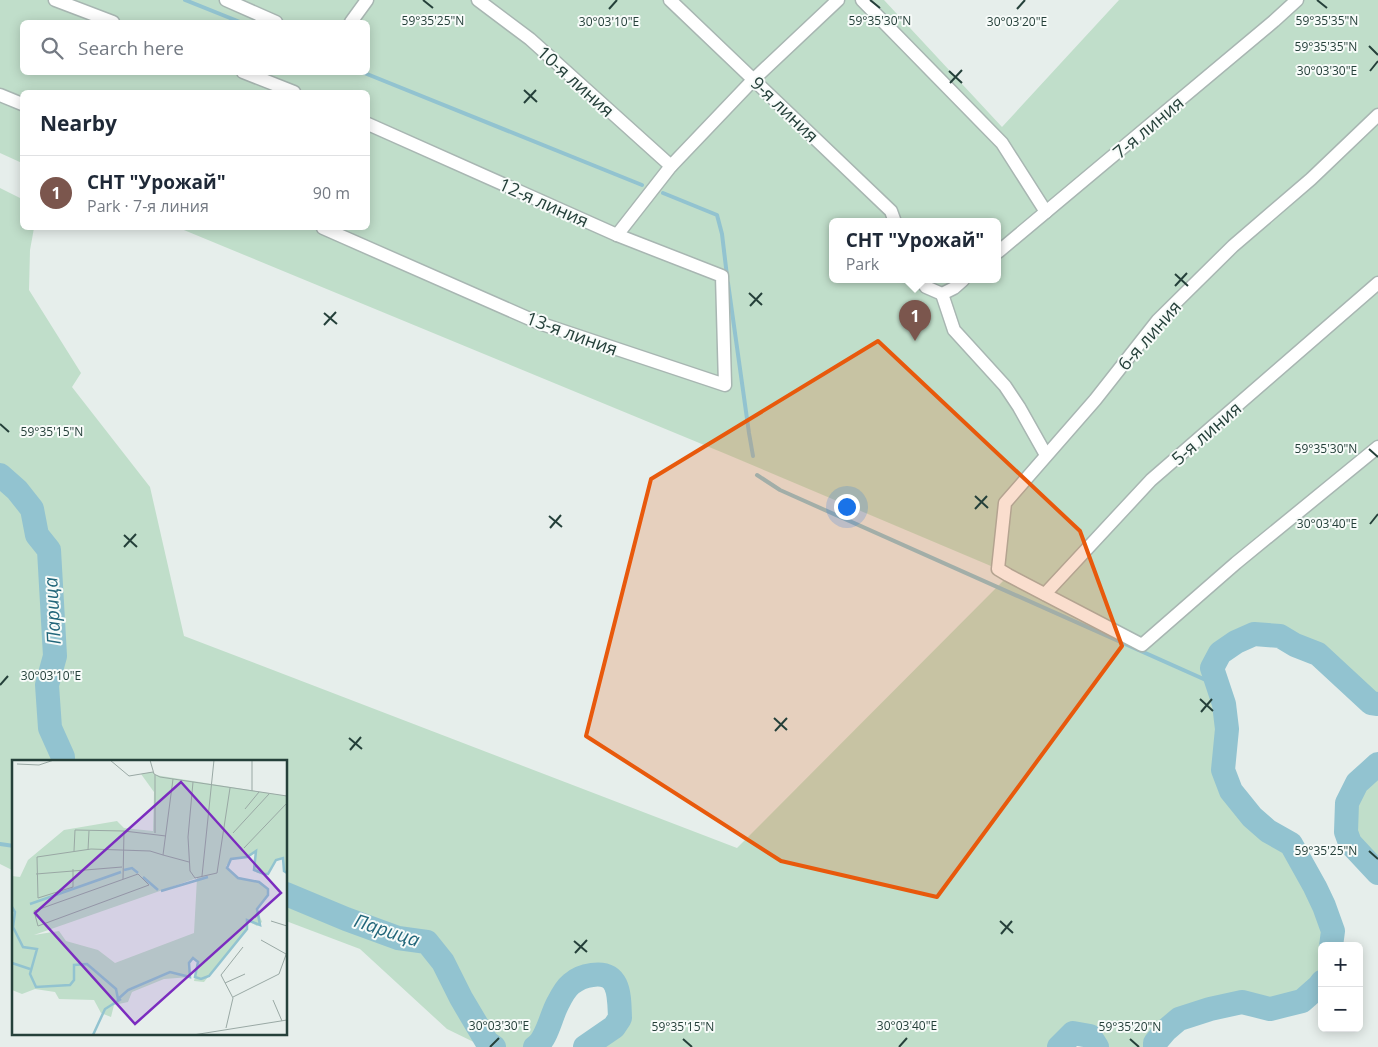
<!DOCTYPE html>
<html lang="en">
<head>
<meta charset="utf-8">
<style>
  body { margin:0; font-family:"Open Sans",sans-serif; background:#f2f2f3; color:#1f2937 }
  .controls { position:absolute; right:15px; bottom:15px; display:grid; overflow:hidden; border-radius:8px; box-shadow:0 2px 12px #0003 }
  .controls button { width:45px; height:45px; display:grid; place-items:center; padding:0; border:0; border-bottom:1px solid #e0e1e3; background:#fff; color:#1f2937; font:25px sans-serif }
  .you { position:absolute; left:846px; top:506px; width:18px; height:18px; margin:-12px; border:4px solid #fff; border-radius:50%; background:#1a73e8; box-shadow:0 0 0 8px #1a73e833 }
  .badge { display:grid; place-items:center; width:32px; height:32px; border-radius:50%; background:#7b564d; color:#fff; font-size:16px; font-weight:700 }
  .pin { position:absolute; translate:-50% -41px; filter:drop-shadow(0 1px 2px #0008) }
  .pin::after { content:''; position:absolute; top:26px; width:18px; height:15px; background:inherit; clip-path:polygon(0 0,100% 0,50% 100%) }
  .popup { position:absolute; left:829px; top:218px; width:172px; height:65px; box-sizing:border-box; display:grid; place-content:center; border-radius:8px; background:#fff; filter:drop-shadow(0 1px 4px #0005); font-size:16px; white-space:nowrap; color:#747a83 }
  .popup b { font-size:19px; color:#1f2937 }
  .popup::after { content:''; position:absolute; left:50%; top:100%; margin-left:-10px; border:10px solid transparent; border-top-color:#fff }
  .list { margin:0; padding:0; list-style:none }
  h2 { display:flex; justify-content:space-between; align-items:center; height:65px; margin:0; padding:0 20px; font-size:21px }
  h2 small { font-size:16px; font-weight:400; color:#747a83 }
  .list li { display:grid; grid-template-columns:32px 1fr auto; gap:15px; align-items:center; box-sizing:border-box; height:75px; padding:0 20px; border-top:1px solid #e0e1e3 }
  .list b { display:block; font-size:19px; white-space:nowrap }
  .list p { margin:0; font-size:16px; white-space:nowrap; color:#747a83 }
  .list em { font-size:16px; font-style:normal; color:#747a83 }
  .icon { flex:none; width:28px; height:28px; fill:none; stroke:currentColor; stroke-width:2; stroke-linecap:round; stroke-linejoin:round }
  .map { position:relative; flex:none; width:1378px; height:1047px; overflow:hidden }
  .search { position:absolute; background:#fff; box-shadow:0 2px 12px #0003; left:20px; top:20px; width:350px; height:55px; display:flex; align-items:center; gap:12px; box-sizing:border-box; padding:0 18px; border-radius:8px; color:#747a83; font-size:19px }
  .panel { position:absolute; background:#fff; box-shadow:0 2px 12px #0003; left:20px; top:90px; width:350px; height:140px; border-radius:8px }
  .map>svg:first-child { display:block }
</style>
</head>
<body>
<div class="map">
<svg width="1378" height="1047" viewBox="0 0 1378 1047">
  <rect width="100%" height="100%" fill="#e6eeeb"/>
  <g fill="#c0deca" fill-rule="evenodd">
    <path d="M0 0H884L1002 127 1119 0H1378V704L1371 703 1318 654 1295 645 1280 636 1254 634 1236 642 1220 653 1212 668 1224 704 1227 729 1223 770 1231 791 1252 817 1268 831 1291 844 1315 887 1324 906 1333 931 1331 946H1322V982L1319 986 1302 1001 1270 1009 1242 1002 1210 1009 1180 1019 1165 1031 1156 1043 1155 1047H1097L1090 1036 1074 1033 1059 1047H585C594 1041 618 1028 620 1018 621 1015 620 1010 620 1007 619 987 615 972 592 975 589 976 584 976 581 977 561 986 553 1017 544 1035 541 1039 540 1044 535 1047H484L447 1029 360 949 286 921V761H14V871L0 864V188L22 199V228H34L30 250 29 290 81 373 72 387 150 487 184 636 737 848 1008 576 998 569 726 454 179 228H368V92H22V163L0 153ZM22 22H368V72H22ZM832 222H998V280H832Z"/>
    <path d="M1378 764V873L1350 843 1346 832 1347 803 1357 783Z"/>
  </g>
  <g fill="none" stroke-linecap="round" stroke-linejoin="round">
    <g stroke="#92c3d0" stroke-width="4">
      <path d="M185 0 240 22"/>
      <path d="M362 72 642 185"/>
      <path d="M663 193 717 215 722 234 727 276"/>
      <path d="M728 283 749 433 753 456"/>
      <path d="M757 475 780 490 1217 685"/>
      <path d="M0 844 14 846"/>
    </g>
    <g stroke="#92c3d0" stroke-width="24">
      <path d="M0 475 17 490 32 509 37 535 49 550 55 656 47 685 50 728 63 757V761"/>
      <path d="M1378 764 1357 783 1347 803 1346 832 1350 843 1378 873"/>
      <path d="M286 894 346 919 398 938 427 942 443 962 461 998 487 1042 494 1047"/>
      <path d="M1331 946 1333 931 1324 906 1315 887 1291 844 1268 831 1252 817 1231 791 1223 770 1227 729 1224 704 1212 668 1220 653 1236 642 1254 634 1280 636 1295 645 1318 654 1371 703 1378 704"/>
      <path d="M535 1047C547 1040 551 1015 558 1003 561 997 566 988 571 984 578 978 584 976 592 975 621 971 619 997 620 1018L614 1027 585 1047"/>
      <path d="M1059 1047 1073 1033 1090 1036 1097 1047"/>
      <path d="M1155 1047V1043L1165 1031 1179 1019 1210 1009 1242 1002 1270 1009 1302 1001 1319 986 1322 982"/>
    </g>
    <g stroke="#a8b6b2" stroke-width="15">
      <g id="street">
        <path d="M55 0 113 22"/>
        <path d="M226 0 276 22"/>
        <path d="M478 0 530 39 671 166"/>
        <path d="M670 0 891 211 895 222"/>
        <path d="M862 0 1002 143 1046 212"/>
        <path d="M351 22 367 0"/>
        <path d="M243 72 294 92"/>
        <path d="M0 95 22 104"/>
        <path d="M1378 115 1311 179 1233 246 1158 320 1095 400 1005 503 998 569 1008 575 1142 645 1236 563 1378 447"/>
        <path d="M323 228 539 323 725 385 722 276 617 235 368 124"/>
        <path d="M617 235 671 166 754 79 838 0"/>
        <path d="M998 252 1274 21 1297 0"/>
        <path d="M921 280 926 287 942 294 954 288 963 280"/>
        <path d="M942 294 954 330 1005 386 1019 407 1046 455"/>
        <path d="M1045 594 1151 480 1378 283"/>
      </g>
    </g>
    <use href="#street" stroke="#fff" stroke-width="12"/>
  </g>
  <path fill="#e8590c" fill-opacity="0.2" stroke="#e8590c" stroke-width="4" stroke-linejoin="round" d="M878 341 1080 531 1122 646 937 897 781 861 586 736 651 479Z"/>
  <path fill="none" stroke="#25403a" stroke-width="2" d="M423 0 433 8M870 0 880 8M1317 0 1327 8M609 9 617 0M1017 9 1025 0M1369 46 1378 55M949 71 962 83M1370 71 1378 61M950 83 962 70M524 90 537 102M524 103 536 90M1175 274 1188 286M1175 286 1187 273M749 293 762 305M750 306 762 293M324 313 337 324M324 325 336 312M0 424 9 432M1369 449 1378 457M975 496 988 508M975 509 987 496M549 516 562 527M1370 524 1378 514M550 528 561 515M124 535 137 547M124 547 136 534M0 685 8 676M1200 699 1213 711M1201 712 1212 699M774 718 787 730M775 731 787 718M349 738 362 749M350 750 361 737M1369 851 1378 859M1000 921 1013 933M1001 934 1012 921M574 941 587 952M575 953 587 940M683 1039 692 1047M1130 1039 1139 1047M490 1047 499 1038M899 1047 907 1038"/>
  <g text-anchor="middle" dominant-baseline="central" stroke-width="4" stroke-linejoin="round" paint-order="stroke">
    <g font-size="18" fill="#25403a" stroke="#f7fbf9">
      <text transform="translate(576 81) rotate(42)">10-я линия</text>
      <text transform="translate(785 109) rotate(44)">9-я линия</text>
      <text transform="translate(1148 127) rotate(-40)">7-я линия</text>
      <text transform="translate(544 202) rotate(24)">12-я линия</text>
      <text transform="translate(572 333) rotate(20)">13-я линия</text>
      <text transform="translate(1149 335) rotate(-49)">6-я линия</text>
      <text transform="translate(1206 433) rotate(-41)">5-я линия</text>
    </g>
    <g font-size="19" font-style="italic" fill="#22667a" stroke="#f7fbf9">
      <text transform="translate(52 611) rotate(-93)">Парица</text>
      <text transform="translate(387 930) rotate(18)">Парица</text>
    </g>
  </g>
  <g transform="translate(12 760)">
    <rect width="275" height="275" fill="#e6eeeb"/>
    <path d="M141 12 143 15 275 36V113L272 111 271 98 264 100 256 114 245 113 241 107 244 91 235 97 219 99 214 106 226 118 250 123 256 129V135L245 149 250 162 245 166 235 160V169L192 222 182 221 186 203 181 198 177 203 178 217 152 219 120 232 116 242 102 245 99 257 89 253 82 240 47 239 43 232 23 229 10 234 0 230V116L8 117 16 100 52 70 105 61 112 68 141 71 142 32 129 14ZM185 118 182 173 103 203 86 190 54 181 47 171 22 175Z" fill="#c0deca" fill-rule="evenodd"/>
    <path fill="none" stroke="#92c3d0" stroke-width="2.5" d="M112 110 120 108 126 113M131 117 146 130M149 131 196 117M18 144 109 112M0 147 3 152 1 167 11 187 25 189 18 214 24 227 58 225 62 220V205L75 204 104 229 106 239 116 230 158 212 178 217 177 203 181 198 186 202 183 217 189 219 197 216 235 169V160L248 165 245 149 256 135V129L247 122 226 118 215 108 219 99 235 97 244 91 242 110 252 114H256L264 100 271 98 272 111 275 113M0 203 18 209M81 275 93 249 109 239"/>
    <path fill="none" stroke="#99a8a4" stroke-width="1" d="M98 0 117 16 141 12M138 0 142 14 148 17 275 36M240 0V31M5 4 27 5 42 0M181 22 176 77 178 111 183 118 205 113 218 28M233 49 247 32M143 73V15M221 73 257 34M232 88 275 43M76 90 77 71M62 91 63 70 112 71 154 76M151 95 177 102M61 109V127L26 138 25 97 79 89 138 91 151 95 161 19M24 114 110 107M126 114 137 125 26 166 22 151ZM190 116 202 0M111 119 112 71M259 161 275 166M249 180 274 194M213 223 233 214M221 237 267 214 275 192M261 240 270 261M214 268 221 238 209 215 231 187M181 275 275 260"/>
    <path fill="#7b2cbf" fill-opacity="0.15" stroke="#7b2cbf" stroke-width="2.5" d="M169 22 269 133 123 264 23 153Z"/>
    <rect width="275" height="275" fill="none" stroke="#25403a" stroke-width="2.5"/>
  </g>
  <g font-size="12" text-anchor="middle" fill="#25403a" stroke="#f7fbf9" stroke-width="4" stroke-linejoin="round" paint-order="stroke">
    <text x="1327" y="25">59°35'35"N</text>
    <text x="433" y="25">59°35'25"N</text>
    <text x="880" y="25">59°35'30"N</text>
    <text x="609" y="26">30°03'10"E</text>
    <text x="1017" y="26">30°03'20"E</text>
    <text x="1326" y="51">59°35'35"N</text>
    <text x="1327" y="75">30°03'30"E</text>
    <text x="52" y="436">59°35'15"N</text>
    <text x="1326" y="453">59°35'30"N</text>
    <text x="1327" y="528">30°03'40"E</text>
    <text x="51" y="680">30°03'10"E</text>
    <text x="1326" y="855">59°35'25"N</text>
    <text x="499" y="1030">30°03'30"E</text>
    <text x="907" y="1030">30°03'40"E</text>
    <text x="683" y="1031">59°35'15"N</text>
    <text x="1130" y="1031">59°35'20"N</text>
  </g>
</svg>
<div class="controls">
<button>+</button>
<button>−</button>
</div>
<div class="you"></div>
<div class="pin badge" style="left:915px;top:341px">1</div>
<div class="popup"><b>СНТ &quot;Урожай&quot;</b>Park</div>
<div class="search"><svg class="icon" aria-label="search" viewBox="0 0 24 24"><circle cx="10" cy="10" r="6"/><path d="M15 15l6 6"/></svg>Search here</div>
<section class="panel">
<h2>Nearby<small></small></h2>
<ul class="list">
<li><span class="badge">1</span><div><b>СНТ &quot;Урожай&quot;</b><p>Park · 7-я линия</p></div><em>90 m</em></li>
</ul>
</section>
</div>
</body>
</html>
